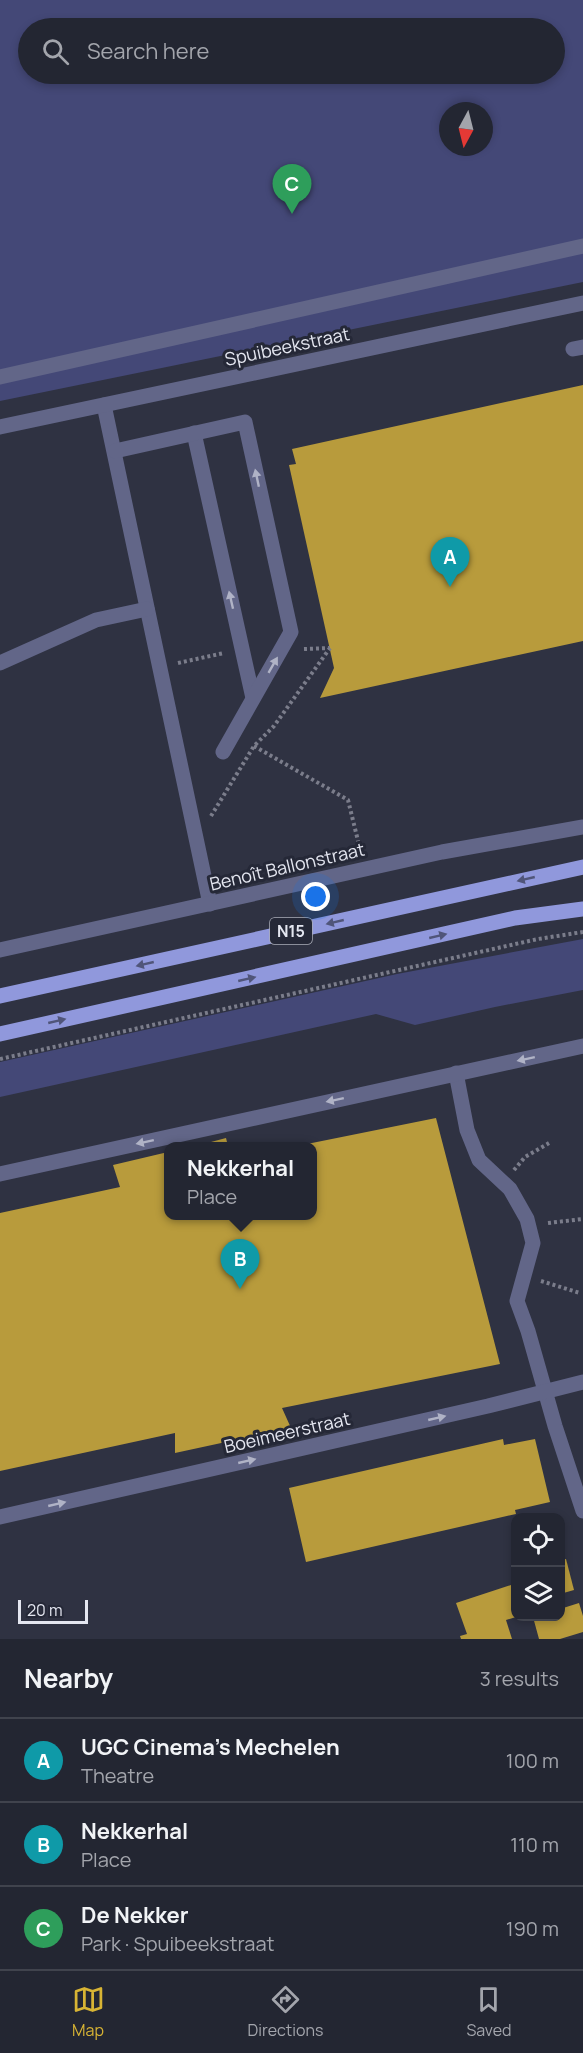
<!DOCTYPE html>
<html lang="en">
<head>
<meta charset="utf-8">
<style>
  body { margin:0; font-family:Manrope,sans-serif; background:#2f323e; color:#f1f3f6 }
  .controls { position:absolute; right:18px; bottom:18px; display:grid; overflow:hidden; border-radius:12px; box-shadow:0 3px 9px #0003 }
  .controls button { width:54px; height:54px; display:grid; place-items:center; padding:0; border:0; border-bottom:2px solid #40434d; background:#232632; color:#f1f3f6; font:30px sans-serif }
  .compass { position:absolute; left:439px; top:102px; width:54px; height:54px; border-radius:50%; background:#232632; box-shadow:0 3px 9px #0003; rotate:187deg }
  .scale { position:absolute; left:18px; bottom:15px; width:70px; box-sizing:border-box; padding-left:6px; border:3px solid #e4e6f0; border-top:0; font-size:16px; line-height:21px; white-space:nowrap; color:#e4e6f0; -webkit-text-stroke:4px #252837; paint-order:stroke }
  .you { position:absolute; left:316px; top:897px; width:21px; height:21px; margin:-15px; border:4px solid #fff; border-radius:50%; background:#1a73e8; box-shadow:0 0 0 9px #1a73e833 }
  .badge { display:grid; place-items:center; width:39px; height:39px; border-radius:50%; background:#d8b434; color:#fff; font-size:20px; font-weight:700 }
  .pin { position:absolute; translate:-50% -50px; filter:drop-shadow(0 2px 3px #0008) }
  .pin::after { content:''; position:absolute; top:32px; width:21px; height:18px; background:inherit; clip-path:polygon(0 0,100% 0,50% 100%) }
  .popup { position:absolute; left:164px; top:1142px; width:153px; height:78px; box-sizing:border-box; display:grid; place-content:center; border-radius:12px; background:#232632; filter:drop-shadow(0 2px 4px #0005); font-size:20px; white-space:nowrap; color:#a3a5ac }
  .popup b { font-size:22px; color:#f1f3f6 }
  .popup::after { content:''; position:absolute; left:50%; top:100%; margin-left:-12px; border:12px solid transparent; border-top-color:#232632 }
  .list { margin:0; padding:0; list-style:none }
  h2 { display:flex; justify-content:space-between; align-items:center; height:78px; margin:0; padding:0 24px; font-size:26px }
  h2 small { font-size:20px; font-weight:400; color:#a3a5ac }
  .list li { display:grid; grid-template-columns:39px 1fr auto; gap:18px; align-items:center; box-sizing:border-box; height:84px; padding:0 24px; border-top:2px solid #40434d }
  .list b { display:block; font-size:22px; white-space:nowrap }
  .list p { margin:0; font-size:20px; white-space:nowrap; color:#a3a5ac }
  .list em { font-size:20px; font-style:normal; color:#a3a5ac }
  .icon { flex:none; width:33px; height:33px; fill:none; stroke:currentColor; stroke-width:2; stroke-linecap:round; stroke-linejoin:round }
  .map { position:relative; flex:none; width:583px; height:1639px; overflow:hidden }
  .search { position:absolute; background:#232632; box-shadow:0 3px 9px #0003; left:18px; right:18px; top:18px; height:66px; display:flex; align-items:center; gap:15px; box-sizing:border-box; padding:0 21px; border-radius:33px; color:#a3a5ac; font-size:22px }
  .sheet { height:330px; background:#232632 }
  nav { display:flex; justify-content:space-around; align-items:center; box-sizing:border-box; height:84px; border-top:2px solid #40434d; background:#232632; font-size:16px; color:#a3a5ac }
  nav a { display:grid; justify-items:center; gap:3px }
  nav .on { color:#d8b434 }
  .map>svg:first-child { display:block }
</style>
</head>
<body>
<div class="map">
<svg width="583" height="1639" viewBox="0 0 583 1639">
  <rect width="100%" height="100%" fill="#2f3242"/>
  <g fill="#444877" fill-rule="evenodd">
    <path d="M0 0H583V282L0 401ZM28 28H554V74H28ZM448 111H484V147H448Z"/>
    <path d="M583 939V990L495 1007 415 1025 376 1014 0 1097V1062L397 974Z"/>
  </g>
  <g fill="#b89b3c">
    <path d="M583 385V641L320 698 334 668 289 465 296 464 292 449Z"/>
    <path d="M436 1118 500 1364 282 1408 291 1428 175 1453V1433L0 1471V1213L120 1187 113 1165 168 1152V1216H312V1146L302 1145Z"/>
    <path d="M226 1138 228 1146H196Z"/>
    <path d="M503 1439 504 1445 535 1439 550 1502 515 1510 516 1514 306 1562 289 1488Z"/>
    <path d="M566 1559 574 1590 560 1594V1560Z"/>
    <path d="M514 1584 516 1617 506 1620 512 1639H461L460 1636 467 1634 456 1603Z"/>
    <path d="M579 1603 583 1616V1632L560 1639H539L533 1617 560 1616V1609Z"/>
  </g>
  <g fill="none" stroke-linecap="round" stroke-linejoin="round">
    <g stroke="#7b7d8b" stroke-width="4" stroke-dasharray="3 3" stroke-linecap="butt">
      <path d="M304 649 330 648"/>
      <path d="M178 663 224 653"/>
      <path d="M254 746 348 800 361 853"/>
      <path d="M211 816 254 746 274 726 330 648"/>
      <path d="M0 1059 538 939 583 932"/>
      <path d="M514 1170 525 1157 549 1143"/>
      <path d="M548 1223 583 1219"/>
      <path d="M541 1281 580 1293"/>
    </g>
    <g stroke="#626688" stroke-width="15">
      <path d="M573 349 583 347"/>
      <path d="M0 377 583 246"/>
      <path d="M104 405 210 904"/>
      <path d="M0 427 583 303"/>
      <path d="M194 433 253 698"/>
      <path d="M115 451 245 422 291 632 223 752"/>
      <path d="M0 663 96 620 147 609"/>
      <path d="M0 950 442 852 583 827"/>
      <path d="M456 1073 467 1130 479 1160 510 1189 527 1219 533 1243 517 1301 528 1331 555 1426 583 1511"/>
      <path d="M0 1174 583 1046"/>
      <path d="M0 1517 488 1406 583 1382"/>
    </g>
    <g stroke="#9098dc" stroke-width="15">
      <path d="M0 996 583 867"/>
      <path d="M0 1034 515 918 583 909"/>
    </g>
  </g>
  <defs><path id="oneway-solid" d="M-6-.8H1V-3.2L6.5 0L1 3.2V.8H-6Z" transform="scale(1.5)"/></defs>
  <g fill="#b0b3c6">
    <use href="#oneway-solid" transform="translate(257 478) rotate(-102)"/>
    <use href="#oneway-solid" transform="translate(231 600) rotate(-103)"/>
    <use href="#oneway-solid" transform="translate(273 665) rotate(-60)"/>
    <use href="#oneway-solid" transform="translate(526 1059) rotate(168)"/>
    <use href="#oneway-solid" transform="translate(335 1100) rotate(168)"/>
    <use href="#oneway-solid" transform="translate(145 1142) rotate(168)"/>
    <use href="#oneway-solid" transform="translate(437 1418) rotate(-13)"/>
    <use href="#oneway-solid" transform="translate(247 1461) rotate(-13)"/>
    <use href="#oneway-solid" transform="translate(57 1504) rotate(-13)"/>
  </g>
  <g fill="#505579">
    <use href="#oneway-solid" transform="translate(526 879) rotate(167)"/>
    <use href="#oneway-solid" transform="translate(335 922) rotate(167)"/>
    <use href="#oneway-solid" transform="translate(438 936) rotate(-13)"/>
    <use href="#oneway-solid" transform="translate(145 964) rotate(167)"/>
    <use href="#oneway-solid" transform="translate(247 979) rotate(-13)"/>
    <use href="#oneway-solid" transform="translate(57 1021) rotate(-13)"/>
  </g>
  <g text-anchor="middle" dominant-baseline="central" stroke-width="6" stroke-linejoin="round" paint-order="stroke">
    <rect fill="#252837" stroke="#abadb8" stroke-width="1.5" x="270" y="918" width="42" height="26" rx="4.5"/>
    <g font-size="16" font-weight="bold" fill="#e4e6f0">
      <text x="291" y="931">N15</text>
    </g>
    <g font-size="18" fill="#e4e6f0" stroke="#252837">
      <text transform="translate(287 346) rotate(-12)">Spuibeekstraat</text>
      <text transform="translate(287 866) rotate(-13)">Benoît Ballonstraat</text>
      <text transform="translate(287 1432) rotate(-13)">Boeimeerstraat</text>
    </g>
  </g>
</svg>
<div class="controls">
<button><svg class="icon" aria-label="locate" viewBox="0 0 24 24"><circle cx="12" cy="12" r="6"/><path d="M12 2v4M12 18v4M2 12h4M18 12h4"/></svg></button>
<button><svg class="icon" aria-label="layers" viewBox="0 0 24 24"><path d="M12 4l9 5-9 5-9-5zM3 14l9 5 9-5"/></svg></button>
</div>
<svg class="compass" viewBox="-18 -18 36 36"><path d="M0-13l5 13h-10z" fill="#e53935"/><path d="M0 13l5-13h-10z" fill="#a3a5ac"/></svg>
<div class="scale">20 m</div>
<div class="you"></div>
<div class="pin badge" style="left:450px;top:587px;background:#0f9aa8">A</div>
<div class="pin badge" style="left:240px;top:1289px;background:#0f9aa8">B</div>
<div class="popup"><b>Nekkerhal</b>Place</div>
<div class="pin badge" style="left:292px;top:214px;background:#2e9e5b">C</div>
<div class="search"><svg class="icon" aria-label="search" viewBox="0 0 24 24"><circle cx="10" cy="10" r="6"/><path d="M15 15l6 6"/></svg>Search here</div>
</div>
<section class="sheet">
<h2>Nearby<small>3 results</small></h2>
<ul class="list">
<li><span class="badge" style="background:#0f9aa8">A</span><div><b>UGC Cinema's Mechelen</b><p>Theatre</p></div><em>100 m</em></li>
<li><span class="badge" style="background:#0f9aa8">B</span><div><b>Nekkerhal</b><p>Place</p></div><em>110 m</em></li>
<li><span class="badge" style="background:#2e9e5b">C</span><div><b>De Nekker</b><p>Park · Spuibeekstraat</p></div><em>190 m</em></li>
</ul>
</section>
<nav>
<a class="on"><svg class="icon" aria-label="map" viewBox="0 0 24 24"><path d="M3 6l6-2 6 2 6-2v14l-6 2-6-2-6 2zM9 4v14M15 6v14"/></svg>Map</a>
<a><svg class="icon" aria-label="directions" viewBox="0 0 24 24"><path d="M12 3l9 9-9 9-9-9zM9 14v-3h6M13 9l2 2-2 2"/></svg>Directions</a>
<a><svg class="icon" aria-label="saved" viewBox="0 0 24 24"><path d="M7 4h10v16l-5-4-5 4z"/></svg>Saved</a>
</nav>
</body>
</html>
